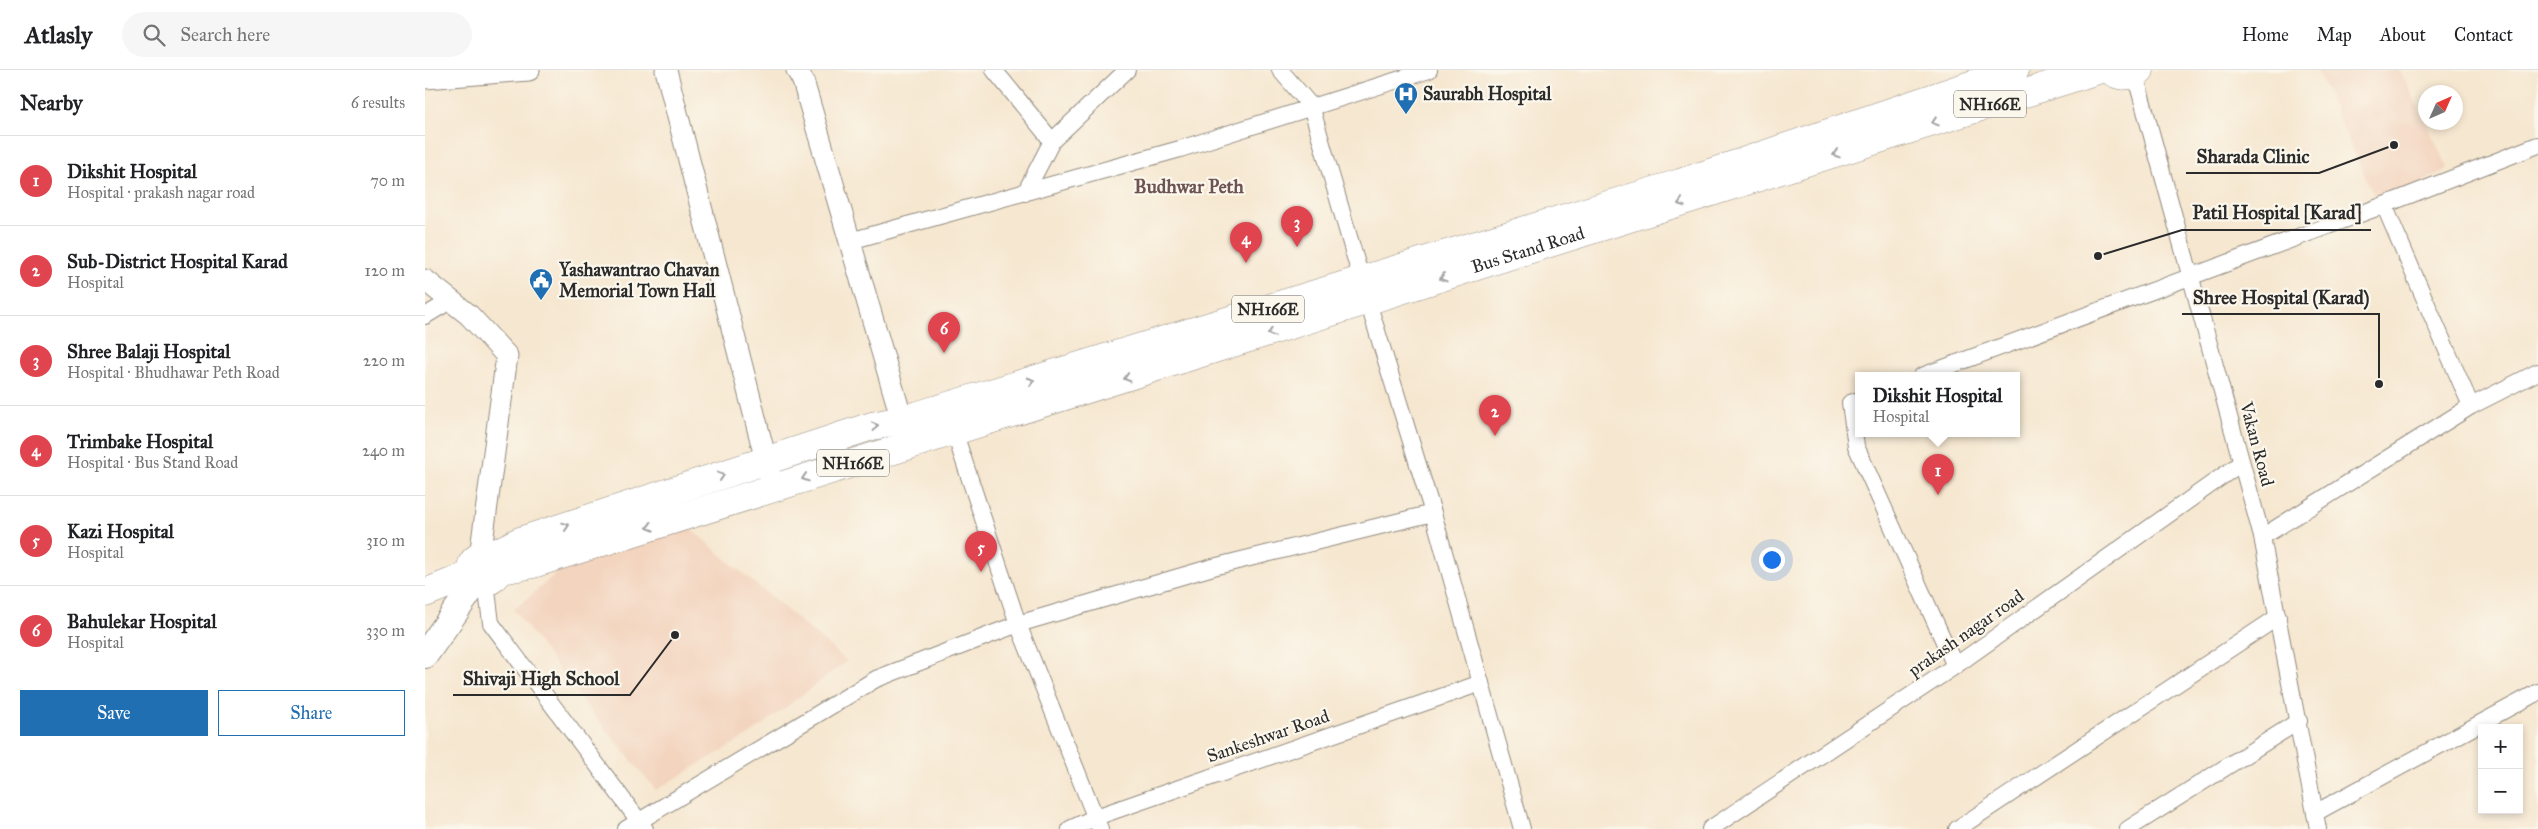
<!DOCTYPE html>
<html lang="en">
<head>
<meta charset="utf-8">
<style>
  body { margin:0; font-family:"IM FELL Great Primer",serif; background:#f6f6f6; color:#202124 }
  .controls { position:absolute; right:15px; bottom:15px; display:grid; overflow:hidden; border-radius:0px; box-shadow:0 2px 8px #0003 }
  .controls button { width:45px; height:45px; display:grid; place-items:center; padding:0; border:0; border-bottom:1px solid #e0e0e0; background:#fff; color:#202124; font:25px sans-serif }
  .compass { position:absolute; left:1993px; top:15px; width:45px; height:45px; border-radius:50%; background:#fff; box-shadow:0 2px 8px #0003; rotate:45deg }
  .you { position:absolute; left:1346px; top:489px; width:18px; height:18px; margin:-12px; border:4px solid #fff; border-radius:50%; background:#1a73e8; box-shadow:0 0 0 8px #1a73e833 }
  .badge { display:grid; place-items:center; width:32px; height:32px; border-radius:50%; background:#1f6fb2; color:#fff; font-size:16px; font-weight:700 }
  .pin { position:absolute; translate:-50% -41px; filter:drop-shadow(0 1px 2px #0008) }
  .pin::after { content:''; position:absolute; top:26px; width:18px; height:15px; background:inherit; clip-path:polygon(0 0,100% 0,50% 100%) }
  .popup { position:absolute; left:1430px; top:302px; width:165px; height:65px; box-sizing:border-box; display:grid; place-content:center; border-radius:0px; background:#fff; filter:drop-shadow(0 1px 4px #0005); font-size:16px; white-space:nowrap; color:#757577 }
  .popup b { font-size:19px; color:#202124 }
  .popup::after { content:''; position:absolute; left:50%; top:100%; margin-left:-10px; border:10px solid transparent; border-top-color:#fff }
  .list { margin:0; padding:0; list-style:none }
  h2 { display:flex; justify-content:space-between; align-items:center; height:65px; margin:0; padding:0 20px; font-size:21px }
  h2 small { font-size:16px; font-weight:400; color:#757577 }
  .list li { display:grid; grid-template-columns:32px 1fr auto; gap:15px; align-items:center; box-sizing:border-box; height:90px; padding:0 20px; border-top:1px solid #e0e0e0 }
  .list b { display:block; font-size:19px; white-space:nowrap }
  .list p { margin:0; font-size:16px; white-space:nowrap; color:#757577 }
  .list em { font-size:16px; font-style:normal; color:#757577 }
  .actions { display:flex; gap:10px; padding:15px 20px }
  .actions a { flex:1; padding:11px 0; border:1px solid #1f6fb2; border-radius:0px; text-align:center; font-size:18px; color:#1f6fb2 }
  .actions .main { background:#1f6fb2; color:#fff }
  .icon { flex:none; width:28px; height:28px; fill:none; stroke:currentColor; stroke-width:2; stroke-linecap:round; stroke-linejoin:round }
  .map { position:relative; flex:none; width:2113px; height:759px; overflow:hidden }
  header { display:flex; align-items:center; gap:30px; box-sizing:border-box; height:70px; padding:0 25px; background:#fff; border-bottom:1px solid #e0e0e0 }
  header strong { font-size:24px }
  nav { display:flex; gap:28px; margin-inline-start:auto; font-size:18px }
  .search { width:350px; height:45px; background:#f6f6f6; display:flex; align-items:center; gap:12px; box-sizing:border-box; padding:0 18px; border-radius:28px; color:#757577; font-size:19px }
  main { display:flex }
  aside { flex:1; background:#fff }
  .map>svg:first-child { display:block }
</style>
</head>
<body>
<header>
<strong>Atlasly</strong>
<div class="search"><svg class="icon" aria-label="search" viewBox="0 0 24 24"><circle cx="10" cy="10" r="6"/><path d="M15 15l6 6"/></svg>Search here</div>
<nav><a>Home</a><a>Map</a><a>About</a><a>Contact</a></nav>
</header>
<main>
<aside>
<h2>Nearby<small>6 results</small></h2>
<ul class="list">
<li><span class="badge" style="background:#e0444e">1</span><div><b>Dikshit Hospital</b><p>Hospital · prakash nagar road</p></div><em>70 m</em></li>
<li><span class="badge" style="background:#e0444e">2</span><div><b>Sub-District Hospital Karad</b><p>Hospital</p></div><em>120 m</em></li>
<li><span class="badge" style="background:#e0444e">3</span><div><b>Shree Balaji Hospital</b><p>Hospital · Bhudhawar Peth Road</p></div><em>220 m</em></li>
<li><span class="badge" style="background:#e0444e">4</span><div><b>Trimbake Hospital</b><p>Hospital · Bus Stand Road</p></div><em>240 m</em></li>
<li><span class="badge" style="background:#e0444e">5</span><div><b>Kazi Hospital</b><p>Hospital</p></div><em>310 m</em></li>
<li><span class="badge" style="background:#e0444e">6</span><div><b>Bahulekar Hospital</b><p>Hospital</p></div><em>330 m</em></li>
</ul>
<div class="actions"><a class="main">Save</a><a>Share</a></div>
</aside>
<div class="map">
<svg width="2113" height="759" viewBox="0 0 2113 759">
  <rect width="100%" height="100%" fill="#fbf7ec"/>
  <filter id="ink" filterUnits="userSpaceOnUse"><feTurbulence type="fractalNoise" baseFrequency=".02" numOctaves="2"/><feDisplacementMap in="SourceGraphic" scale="10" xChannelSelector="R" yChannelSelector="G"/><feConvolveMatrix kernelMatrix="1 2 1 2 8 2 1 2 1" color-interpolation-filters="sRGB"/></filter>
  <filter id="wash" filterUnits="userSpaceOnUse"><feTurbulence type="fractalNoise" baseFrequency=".0096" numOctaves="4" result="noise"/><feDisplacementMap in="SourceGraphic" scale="20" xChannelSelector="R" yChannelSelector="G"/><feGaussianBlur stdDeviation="1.12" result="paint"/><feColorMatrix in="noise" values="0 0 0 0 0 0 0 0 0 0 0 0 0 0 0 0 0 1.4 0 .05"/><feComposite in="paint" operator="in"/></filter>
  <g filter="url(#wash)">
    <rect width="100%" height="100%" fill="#f6e7d0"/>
    <g fill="#f3d4be">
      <path d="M1892 0H1975L2023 98 1954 137Z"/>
      <path d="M261 455 422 591 327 663 231 720 164 639 89 540 155 482Z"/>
    </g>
  </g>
  <g filter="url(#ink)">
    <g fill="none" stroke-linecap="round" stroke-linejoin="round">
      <g stroke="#90897e" stroke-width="18">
        <g id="minor">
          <path d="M569 0 627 71"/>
          <path d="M855 0 886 36 943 232 1008 443 1097 759"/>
          <path d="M1710 4 1837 467 1893 759"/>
          <path d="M600 123 627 71 702 0"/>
          <path d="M1959 135 2046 336"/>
          <path d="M425 171 755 79 1004 0"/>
          <path d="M0 246 25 231"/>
          <path d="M1497 306 1954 137 2113 75"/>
          <path d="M1434 330 1425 333 1431 376 1530 596"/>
          <path d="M529 361 593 554 675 759"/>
          <path d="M1837 467 2046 336 2113 302"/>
          <path d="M61 513 66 553 220 759"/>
          <path d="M1890 743 2113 622"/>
          <path d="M201 759 451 609 593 554 788 497 1008 443"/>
          <path d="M645 759 671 747 1056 613"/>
          <path d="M1285 759 1530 596 1816 393"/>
          <path d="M1532 759 1853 547"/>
          <path d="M1703 759 1874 651"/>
        </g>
      </g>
      <g stroke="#90897e" stroke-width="23">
        <g id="tertiary">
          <path d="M241 0 345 406"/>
          <path d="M372 0 378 11 477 350"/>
          <path d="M0 8 104 0"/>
          <path d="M0 210 44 245 82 286 55 487"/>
        </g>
      </g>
      <g stroke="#90897e" stroke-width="28">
        <path id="primary" d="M0 585 52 511"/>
      </g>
      <g stroke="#90897e" stroke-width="29">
        <g id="trunk">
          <path d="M1685 0C1694 8 1705 7 1715 0"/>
          <circle cx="59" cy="499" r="13"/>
          <path d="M63 487 95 471 447 356 477 350 1255 113 1590 0"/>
          <path id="s1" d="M72 501 108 494 1673 0"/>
          <path d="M0 523 47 504"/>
        </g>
      </g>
      <use href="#minor" stroke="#fff" stroke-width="16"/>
      <use href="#tertiary" stroke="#fff" stroke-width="21"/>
      <use href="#primary" stroke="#fff" stroke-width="26"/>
      <use href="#trunk" stroke="#fff" stroke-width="28"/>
    </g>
    <defs><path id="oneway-chevron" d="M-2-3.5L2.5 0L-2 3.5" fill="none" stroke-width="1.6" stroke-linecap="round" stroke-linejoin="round" transform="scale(1.25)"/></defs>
    <g stroke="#a0a0a0">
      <use href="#oneway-chevron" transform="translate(1510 52) rotate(162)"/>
      <use href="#oneway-chevron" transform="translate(1411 84) rotate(162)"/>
      <use href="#oneway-chevron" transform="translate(1256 133) rotate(162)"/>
      <use href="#oneway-chevron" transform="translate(1018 208) rotate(162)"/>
      <use href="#oneway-chevron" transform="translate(846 263) rotate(162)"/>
      <use href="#oneway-chevron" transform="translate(702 308) rotate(163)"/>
      <use href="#oneway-chevron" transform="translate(606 311) rotate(-17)"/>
      <use href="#oneway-chevron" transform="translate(450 356) rotate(-14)"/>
      <use href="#oneway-chevron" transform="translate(296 406) rotate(-18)"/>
      <use href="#oneway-chevron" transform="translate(380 408) rotate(162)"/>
      <use href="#oneway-chevron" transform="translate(141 456) rotate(-18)"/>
      <use href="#oneway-chevron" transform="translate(225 457) rotate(163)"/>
    </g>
  </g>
  <defs>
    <g id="hospital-pin" transform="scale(1.25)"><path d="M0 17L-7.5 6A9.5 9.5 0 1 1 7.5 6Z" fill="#1f6fb2" stroke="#fbf7ec"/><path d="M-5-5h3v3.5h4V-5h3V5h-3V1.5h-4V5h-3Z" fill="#fff"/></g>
    <g id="civic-pin" transform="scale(1.25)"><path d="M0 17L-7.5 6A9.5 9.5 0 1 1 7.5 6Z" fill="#1f6fb2" stroke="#fbf7ec"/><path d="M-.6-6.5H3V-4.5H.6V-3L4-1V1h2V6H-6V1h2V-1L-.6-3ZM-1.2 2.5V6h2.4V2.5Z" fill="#fff"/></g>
  </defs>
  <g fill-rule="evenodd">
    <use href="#hospital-pin" x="981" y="24"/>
    <use href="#civic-pin" x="116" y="210"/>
  </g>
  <g text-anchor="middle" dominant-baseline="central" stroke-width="4.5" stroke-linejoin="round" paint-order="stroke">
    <g fill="#fbf7ec" stroke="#696865" stroke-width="1">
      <rect x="1529" y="20.5" width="72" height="27" rx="4"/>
      <rect x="807" y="225.5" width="72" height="27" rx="4"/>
      <rect x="392" y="379.5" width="72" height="27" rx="4"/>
    </g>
    <g font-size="16" font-weight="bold" fill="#2b2b2b">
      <text x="1565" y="34">NH166E</text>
      <text x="843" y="239">NH166E</text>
      <text x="428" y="393">NH166E</text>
    </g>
    <g font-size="18" font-weight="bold" fill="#2b2b2b" stroke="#fbf7ec" text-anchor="start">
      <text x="998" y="24">Saurabh Hospital</text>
      <text x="134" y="200">Yashawantrao Chavan<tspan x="134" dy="21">Memorial Town Hall</tspan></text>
    </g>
    <g font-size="18" fill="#2b2b2b" stroke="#fbf7ec">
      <text stroke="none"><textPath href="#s1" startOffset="1080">Bus Stand Road</textPath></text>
      <text transform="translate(1832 374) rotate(75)">Vakan Road</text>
      <text transform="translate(1541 563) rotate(-35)">prakash nagar road</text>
      <text transform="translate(843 666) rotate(-19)">Sankeshwar Road</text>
    </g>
    <g font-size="19" font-weight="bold" fill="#6d5453" stroke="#fbf7ec">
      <text x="764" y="116">Budhwar Peth</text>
    </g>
  </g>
  <path fill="none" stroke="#2b2b2b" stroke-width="2" d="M1969 75L1894 103H1761M1673 186L1757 160H1946M1954 314L1954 244H1757M250 565L205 625H28"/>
  <g fill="#2b2b2b" stroke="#fbf7ec" stroke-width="2">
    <circle cx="1969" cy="75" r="5"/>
    <circle cx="1673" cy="186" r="5"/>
    <circle cx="1954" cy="314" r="5"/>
    <circle cx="250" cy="565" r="5"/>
  </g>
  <g font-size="19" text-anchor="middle" font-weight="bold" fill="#2b2b2b" stroke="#fbf7ec" stroke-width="4.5" stroke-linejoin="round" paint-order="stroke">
    <text x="1828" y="93">Sharada Clinic</text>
    <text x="1852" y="149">Patil Hospital [Karad]</text>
    <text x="1856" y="234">Shree Hospital (Karad)</text>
    <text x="116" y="615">Shivaji High School</text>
  </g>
</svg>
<div class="controls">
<button>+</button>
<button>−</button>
</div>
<svg class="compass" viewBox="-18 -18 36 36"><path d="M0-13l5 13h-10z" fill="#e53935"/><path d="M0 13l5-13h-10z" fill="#757577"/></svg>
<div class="you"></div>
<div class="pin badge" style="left:1513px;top:425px;background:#e0444e">1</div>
<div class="popup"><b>Dikshit Hospital</b>Hospital</div>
<div class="pin badge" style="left:1070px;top:366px;background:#e0444e">2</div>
<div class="pin badge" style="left:872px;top:177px;background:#e0444e">3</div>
<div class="pin badge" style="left:821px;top:193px;background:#e0444e">4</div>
<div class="pin badge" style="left:556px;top:502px;background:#e0444e">5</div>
<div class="pin badge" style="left:519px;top:283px;background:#e0444e">6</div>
</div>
</main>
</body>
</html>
